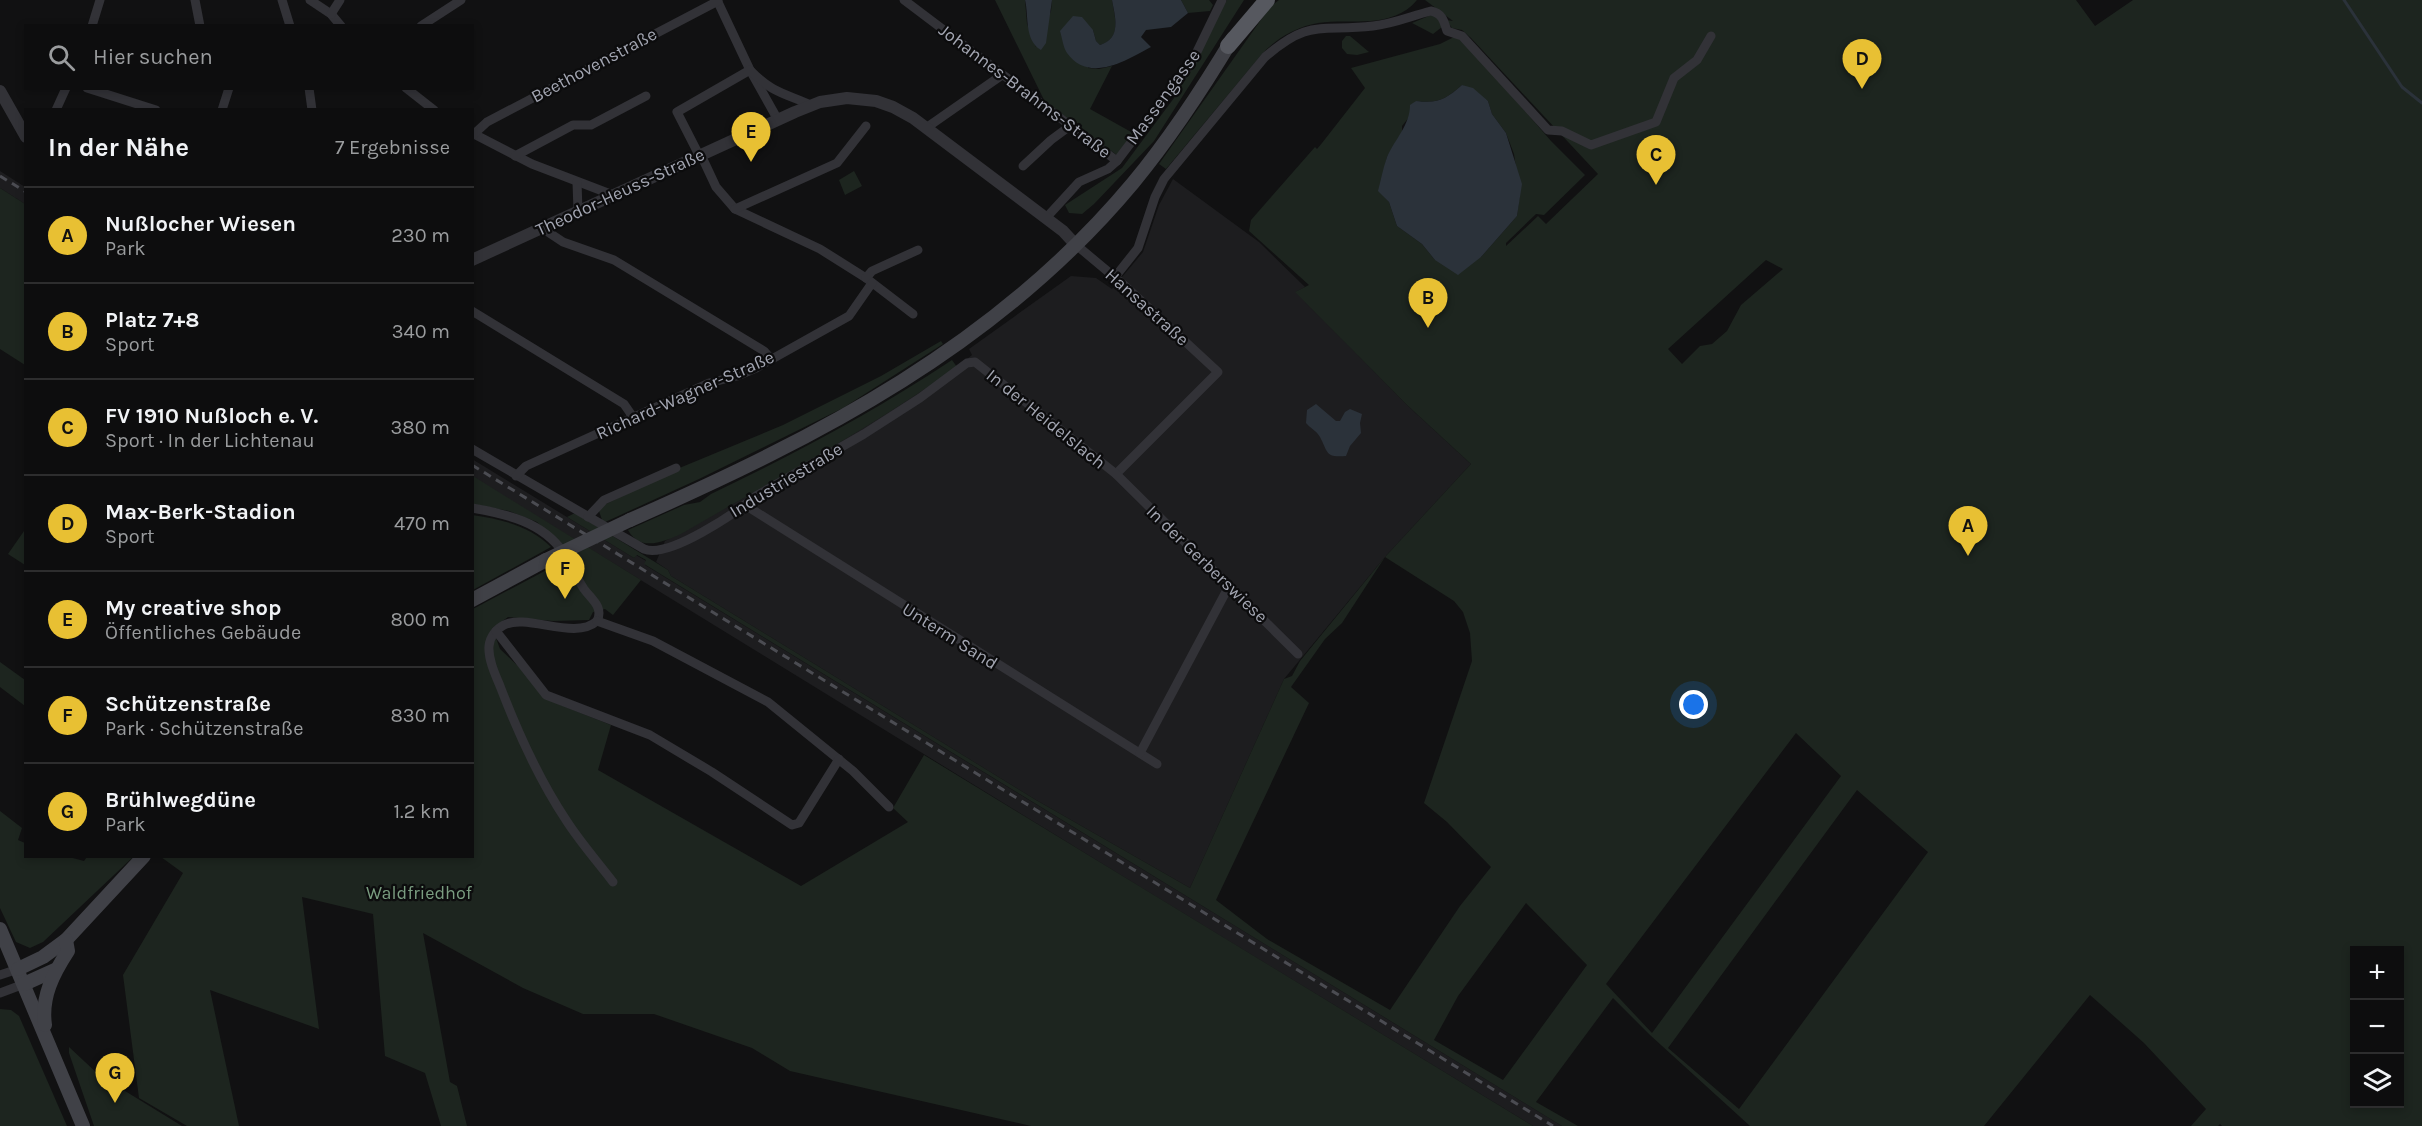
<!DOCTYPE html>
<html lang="de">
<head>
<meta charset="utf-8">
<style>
  body { margin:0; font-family:Karla,sans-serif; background:#1b1b1c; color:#f1f3f6 }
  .controls { position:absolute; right:18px; bottom:18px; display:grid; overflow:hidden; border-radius:0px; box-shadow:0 3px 9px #0003 }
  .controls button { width:54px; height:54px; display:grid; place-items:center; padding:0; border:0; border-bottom:2px solid #2d2d2e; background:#0d0d0e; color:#f1f3f6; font:30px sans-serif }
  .you { position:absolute; left:1694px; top:705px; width:21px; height:21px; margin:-15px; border:4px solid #fff; border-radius:50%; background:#1a73e8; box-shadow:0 0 0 9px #1a73e833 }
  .badge { display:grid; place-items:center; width:39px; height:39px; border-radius:50%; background:#e8c033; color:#111; font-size:20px; font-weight:700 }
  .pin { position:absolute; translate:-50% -50px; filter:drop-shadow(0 2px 3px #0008) }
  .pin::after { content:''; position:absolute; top:32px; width:21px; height:18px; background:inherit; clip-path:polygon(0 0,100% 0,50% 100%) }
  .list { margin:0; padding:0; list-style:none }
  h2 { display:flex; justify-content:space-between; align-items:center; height:78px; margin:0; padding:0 24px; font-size:26px }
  h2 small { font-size:20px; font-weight:400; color:#9a9c9e }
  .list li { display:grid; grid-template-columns:39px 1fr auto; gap:18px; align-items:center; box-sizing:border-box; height:96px; padding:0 24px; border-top:2px solid #2d2d2e }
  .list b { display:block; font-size:22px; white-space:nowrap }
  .list p { margin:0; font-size:20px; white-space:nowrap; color:#9a9c9e }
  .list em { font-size:20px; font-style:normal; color:#9a9c9e }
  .icon { flex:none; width:33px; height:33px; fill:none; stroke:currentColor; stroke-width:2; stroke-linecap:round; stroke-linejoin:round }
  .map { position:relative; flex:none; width:2422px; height:1126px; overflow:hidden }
  .search { position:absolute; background:#0d0d0e; box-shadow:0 3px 9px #0003; left:24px; top:24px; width:450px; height:66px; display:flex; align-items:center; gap:15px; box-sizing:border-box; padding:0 21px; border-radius:0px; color:#9a9c9e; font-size:22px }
  .panel { position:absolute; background:#0d0d0e; box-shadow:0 3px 9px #0003; left:24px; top:108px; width:450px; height:750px; border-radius:0px }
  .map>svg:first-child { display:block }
</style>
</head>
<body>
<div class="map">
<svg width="2422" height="1126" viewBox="0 0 2422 1126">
  <rect width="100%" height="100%" fill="#111112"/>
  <g fill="#1d1d1f">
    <path d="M0 171 25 187V204L0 188Z"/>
    <path d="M1173 179 1259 242 1305 287 1296 292 1407 405 1471 464 1385 557 1284 679 1190 888 1036 800 671 576 668 570 656 562 665 541 740 500 957 367 972 355 969 349 1071 276 1096 278 1112 289 1143 252 1159 205Z"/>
    <path d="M472 459 634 558 636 555 646 561 645 565 1562 1126H1533L1137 885 473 477Z"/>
  </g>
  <g fill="#1d251f" fill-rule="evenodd">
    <path d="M995 0H1025L1027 24 1036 47 1051 11 1052 0H1112C1115 18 1122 38 1100 45L1096 41 1093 30 1088 68 1099 69 1112 66 1090 109 1133 133 1117 155 1046 104Z"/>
    <path d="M1181 0H1209L1213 5 1210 11 1188 13Z"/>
    <path d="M1227 0H1244L1154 141 1094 204 1082 214 1069 213 1065 205 1122 168 1174 98Z"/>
    <path d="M1279 0H1417C1392 30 1352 18 1318 23 1296 27 1277 38 1262 54L1166 169 1159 164 1270 7Z"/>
    <path d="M1425 0H2076L2095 26 2133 0H2422V1126H2222L2220 1124 2218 1126H2191L2206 1109 2144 1043 2090 995 1984 1126H1750L1650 1035 1613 998 1536 1102 1578 1126H1562L644 564 646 560 637 555 634 558 567 517 575 513 668 570 671 576 1036 800 1190 888 1284 679 1292 676 1300 661 1385 557 1471 464 1407 405 1295 292 1309 285 1249 231 1251 220 1315 147 1317 149 1322 143 1365 88 1351 68 1440 44 1456 36 1477 56 1551 141 1585 175 1544 215 1536 214 1506 243V246L1538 216 1546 224 1598 174 1471 38 1462 30 1452 28 1446 20 1453 21ZM1462 85 1488 101 1492 114 1506 133 1514 154 1520 194 1517 216 1481 257 1435 260 1422 244 1397 226 1389 202 1379 191 1387 157 1402 132V126L1410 116 1416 101C1438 104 1446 99 1462 85ZM1766 260 1783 269 1741 305 1727 331 1712 344 1700 346 1682 364 1668 349ZM1385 557 1454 601 1463 612 1470 633 1472 661 1424 803 1447 822 1491 867 1460 906 1390 1010 1267 939 1216 900 1309 703 1291 687 1325 639 1342 623ZM1796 733 1841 776 1652 1033 1606 984ZM1857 790 1928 852 1739 1109 1668 1048ZM1526 903 1587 965 1503 1080 1434 1040 1458 996ZM2354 950H2400V1104H2354Z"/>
    <path d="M1431 15 1437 17 1442 27 1433 34 1412 23Z"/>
    <path d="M1346 36H1350L1369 52 1357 55 1347 54 1342 48V41Z"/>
    <path d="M854 171 862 186 845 195 839 180Z"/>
    <path d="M0 188 25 204V365L0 349Z"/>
    <path d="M941 341 943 344 843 408 699 479 603 523 598 508 677 469 783 425 881 376Z"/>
    <path d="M952 360 957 367C869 429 774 480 681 534 663 542 640 552 628 530L684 505 700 502 711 494C795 454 875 411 952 360Z"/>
    <path d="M473 476 641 580 613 615 605 609 593 612 589 620 553 621 508 617 496 626V638L500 649 558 704 611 725 598 770 801 886 908 822 893 808 924 755 1533 1126H1031L790 1071 752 1048 654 1014H583L523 988 423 933 450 1082 457 1086 467 1126H441L425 1073 385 1056 373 914 302 897 319 1029 210 990 239 1126H187L139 1098 123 975 183 873 161 857 472 856 473 609 571 557 537 522 509 511 473 504Z"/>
    <path d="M472 515C501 519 530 526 551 547L473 590Z"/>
    <path d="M24 531 25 533V565L8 554Z"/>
    <path d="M0 662 25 680V706L0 687Z"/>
    <path d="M0 811 22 828 18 840 25 843 26 856 69 857 84 861 87 857H133L43 942 30 948 16 942 0 908Z"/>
    <path d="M0 1009 11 1010 19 1016 67 1126H0Z"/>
    <path d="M69 1047 99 1075 182 1126H94L69 1053Z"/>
  </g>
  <g fill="#2b323a">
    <path d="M1025 0H1052L1046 43 1041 50C1024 40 1029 16 1025 0Z"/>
    <path d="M1112 0H1181L1188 13 1171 27 1146 30 1141 37 1151 47C1127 60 1089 84 1067 53 1063 47 1062 37 1060 31L1073 16 1082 17 1093 30 1096 41 1100 45C1122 38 1115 17 1112 0Z"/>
    <path d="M1462 85 1473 88 1488 101 1492 114 1506 133 1522 184 1517 216 1481 257 1458 275 1435 260 1422 244 1397 226 1389 202 1378 191C1381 180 1383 168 1387 157 1395 139 1410 125 1410 105L1416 101C1438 104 1446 99 1462 85Z"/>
    <path d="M1316 404 1336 421H1340L1345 412 1350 409 1362 414 1360 423 1361 433 1350 446 1346 456C1325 458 1328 452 1320 437 1317 431 1310 428 1306 423L1307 410Z"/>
  </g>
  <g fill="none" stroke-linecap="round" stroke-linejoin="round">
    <path stroke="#2b323a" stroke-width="3" d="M2344 0 2402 87 2422 103"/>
    <g stroke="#323237" stroke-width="9">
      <path d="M195 0 200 26"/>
      <path d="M282 0 290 26"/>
      <path d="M310 0 331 14 341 26"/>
      <path d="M717 0 750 70 778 120"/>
      <path d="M904 0 1117 161"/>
      <path d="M331 14 340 0"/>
      <path d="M92 26 100 0"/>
      <path d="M421 26 461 0"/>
      <path d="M87 88 156 110"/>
      <path d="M309 88 312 110"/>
      <path d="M406 88 434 110"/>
      <path d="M56 110 66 88"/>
      <path d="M222 110 229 88"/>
      <path d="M926 128 1002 75"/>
      <path d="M472 133 532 164 613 195"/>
      <path d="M474 134 487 122 718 1"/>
      <path d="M699 155 677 112 750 70C772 93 784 93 811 105"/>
      <path d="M701 155 716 187 735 209 820 249 866 278 913 314"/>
      <path d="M515 156 573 125H591L646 96"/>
      <path d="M1023 166 1051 140 1070 126"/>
      <path d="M577 182 578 211"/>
      <path d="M735 209 837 163 866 126"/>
      <path d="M1046 218 1079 182 1108 169 1117 161 1192 62 1222 0"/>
      <path d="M542 228 563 242 614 260 764 351 771 359"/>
      <path d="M1075 244 1124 285 1218 372 1116 474"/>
      <path d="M1115 277 1138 248 1155 197 1164 179 1265 57C1310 18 1320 32 1373 26 1393 24 1411 16 1431 11 1442 13 1444 21 1447 31L1462 36 1548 130 1562 131 1591 145 1656 122 1674 78 1697 60 1711 36"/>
      <path d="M866 278 872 271 918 250"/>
      <path d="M472 311 624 404 633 417"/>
      <path d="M472 449 644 549C669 559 737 512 756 496L864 434 920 398 967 363 975 362 1116 474 1298 654"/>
      <path d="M516 476 526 466 709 383 737 376 756 368 849 316 872 283"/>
      <path d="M745 505 1157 764"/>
      <path d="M472 508C507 514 542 522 563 552 571 564 576 577 584 589 591 599 604 607 597 621"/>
      <path d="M588 517 604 500 676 468"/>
      <path d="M597 621C575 641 527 613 504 625 496 629 490 637 489 646 488 659 495 674 500 686 518 733 538 778 566 820 580 842 597 861 613 882"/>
      <path d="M597 621 653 641 768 702 853 771 889 807"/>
      <path d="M496 631 546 695 650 735 712 772 792 825 799 823 839 759"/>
      <path d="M1140 753 1229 586"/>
      <path d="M0 975 18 969"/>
      <path d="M0 993 24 984"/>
    </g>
    <g stroke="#323237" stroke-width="12">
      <path d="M0 91 26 137"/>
      <path d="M472 260 795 112 820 102 847 98 876 101 893 107 913 118 1063 231 1075 244"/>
    </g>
    <g stroke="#404147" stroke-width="14">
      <path d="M630 520C819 437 998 345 1133 183 1171 137 1203 88 1233 38"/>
      <path d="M472 600 546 560"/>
      <path d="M0 929 83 1126"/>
      <path d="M18 969 43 957 66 940 144 856"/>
      <path d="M24 984 55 970"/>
      <path d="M45 1025C41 997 53 974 68 951L66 940"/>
    </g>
    <path stroke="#56585f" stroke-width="16" d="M1228 46 1267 0"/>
    <g stroke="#4b4c52" stroke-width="3" stroke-dasharray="8 6" stroke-linecap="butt">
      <path d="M0 176 26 192"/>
      <path d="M472 465 1553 1126"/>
    </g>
    <path stroke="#404147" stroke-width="14" d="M546 560 630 520"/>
  </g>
  <g text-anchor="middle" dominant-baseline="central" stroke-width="4.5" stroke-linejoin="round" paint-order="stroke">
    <g font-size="18" fill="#a3a6b2" stroke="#0c0c0d">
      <text transform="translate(594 65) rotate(-28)">Beethovenstraße</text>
      <text transform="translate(1025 91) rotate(37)">Johannes-Brahms-Straße</text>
      <text transform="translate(1163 97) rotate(-54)">Massengasse</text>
      <text transform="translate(620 192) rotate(-25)">Theodor-Heuss-Straße</text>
      <text transform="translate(1147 307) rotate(42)">Hansastraße</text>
      <text transform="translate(685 395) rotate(-24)">Richard-Wagner-Straße</text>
      <text transform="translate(1046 419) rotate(39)">In der Heidelslach</text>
      <text transform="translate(786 480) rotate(-31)">Industriestraße</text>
      <text transform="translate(1207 564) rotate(44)">In der Gerberswiese</text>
      <text transform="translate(950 636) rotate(32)">Unterm Sand</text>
    </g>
    <g font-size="18" fill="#7a9d80" stroke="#0c0c0d">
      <text x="419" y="893">Waldfriedhof</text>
    </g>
  </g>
</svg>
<div class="controls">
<button>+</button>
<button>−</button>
<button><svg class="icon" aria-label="layers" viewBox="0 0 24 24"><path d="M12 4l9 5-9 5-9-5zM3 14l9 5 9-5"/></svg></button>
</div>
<div class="you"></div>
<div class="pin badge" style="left:1968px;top:556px">A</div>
<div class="pin badge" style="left:1428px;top:328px">B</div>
<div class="pin badge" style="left:1656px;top:185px">C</div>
<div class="pin badge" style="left:1862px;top:89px">D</div>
<div class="pin badge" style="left:751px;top:162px">E</div>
<div class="pin badge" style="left:565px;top:599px">F</div>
<div class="pin badge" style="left:115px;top:1103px">G</div>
<div class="search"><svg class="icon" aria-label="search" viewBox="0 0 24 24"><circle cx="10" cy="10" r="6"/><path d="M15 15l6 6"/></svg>Hier suchen</div>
<section class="panel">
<h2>In der Nähe<small>7 Ergebnisse</small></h2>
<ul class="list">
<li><span class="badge">A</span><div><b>Nußlocher Wiesen</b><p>Park</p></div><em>230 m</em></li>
<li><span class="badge">B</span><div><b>Platz 7+8</b><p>Sport</p></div><em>340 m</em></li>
<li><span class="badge">C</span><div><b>FV 1910 Nußloch e. V.</b><p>Sport · In der Lichtenau</p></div><em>380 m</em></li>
<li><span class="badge">D</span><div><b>Max-Berk-Stadion</b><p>Sport</p></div><em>470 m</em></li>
<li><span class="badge">E</span><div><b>My creative shop</b><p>Öffentliches Gebäude</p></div><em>800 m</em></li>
<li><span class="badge">F</span><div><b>Schützenstraße</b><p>Park · Schützenstraße</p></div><em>830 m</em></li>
<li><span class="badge">G</span><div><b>Brühlwegdüne</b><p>Park</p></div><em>1.2 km</em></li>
</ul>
</section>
</div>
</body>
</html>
